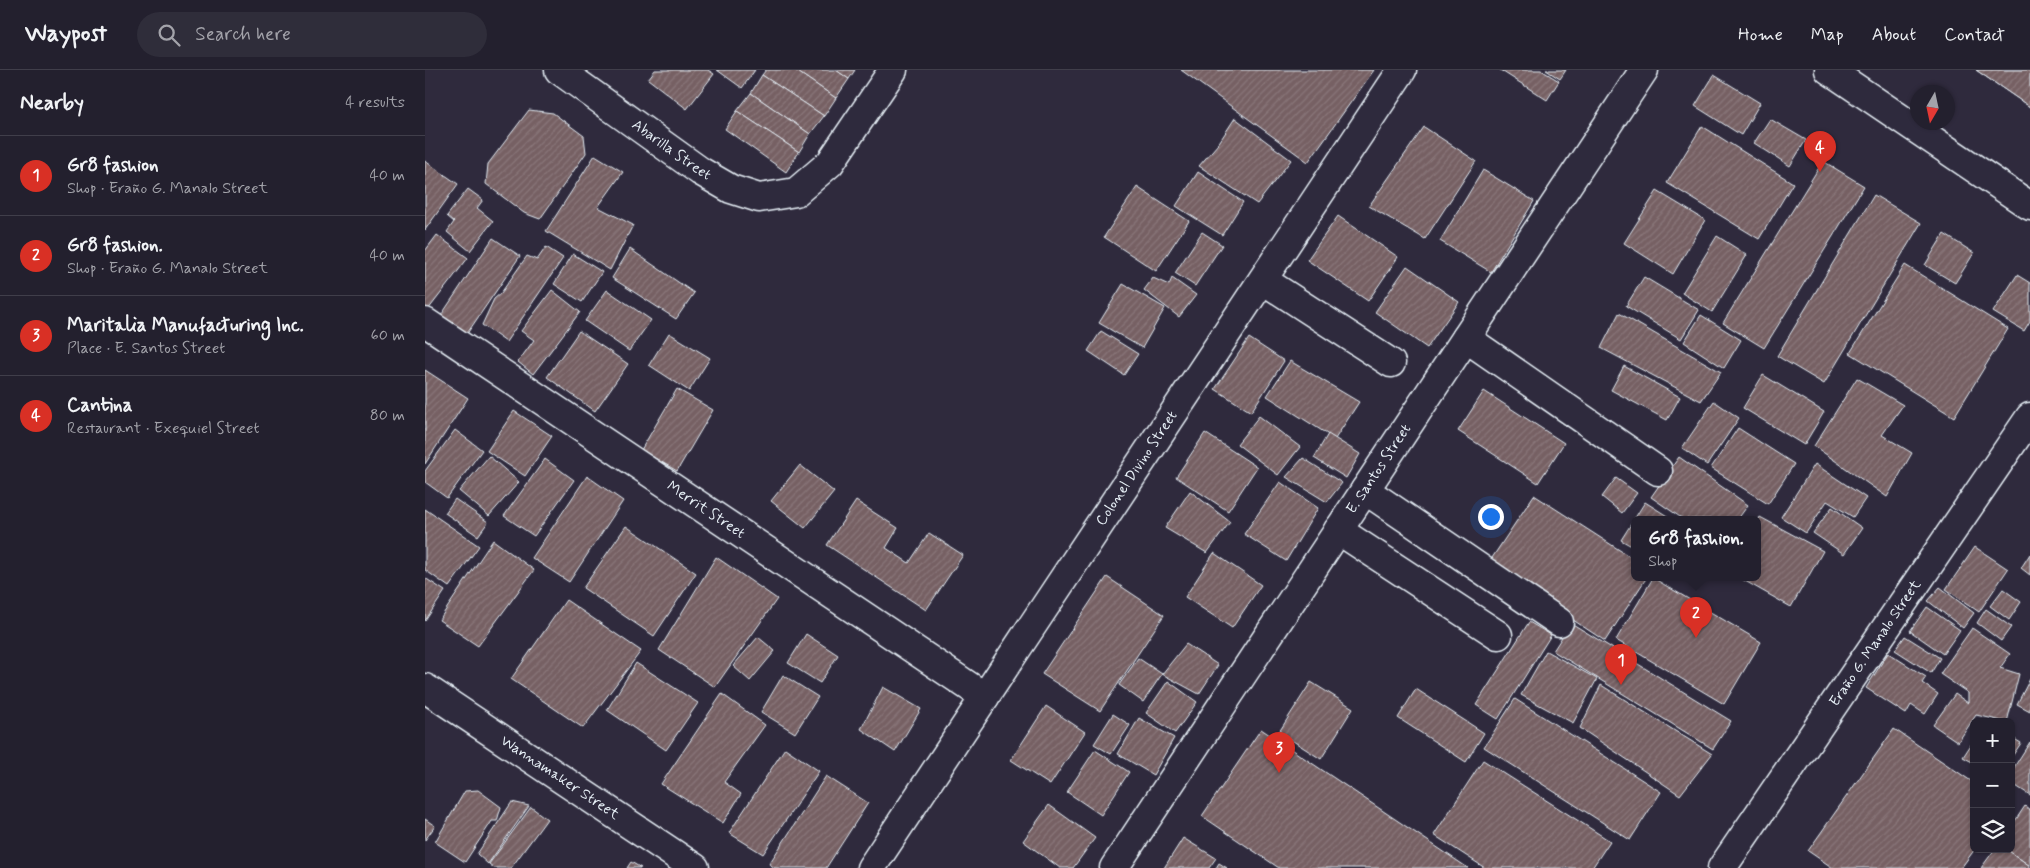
<!DOCTYPE html>
<html lang="en">
<head>
<meta charset="utf-8">
<style>
  body { margin:0; font-family:Mynerve,sans-serif; background:#2f2d3a; color:#f1f3f6 }
  .controls { position:absolute; right:15px; bottom:15px; display:grid; overflow:hidden; border-radius:8px; box-shadow:0 1px 4px #0004 }
  .controls button { width:45px; height:45px; display:grid; place-items:center; padding:0; border:0; border-bottom:1px solid #403e4a; background:#23202e; color:#f1f3f6; font:25px sans-serif }
  .compass { position:absolute; left:1485px; top:15px; width:45px; height:45px; border-radius:50%; background:#23202e; box-shadow:0 1px 4px #0004; rotate:189deg }
  .you { position:absolute; left:1065px; top:446px; width:18px; height:18px; margin:-12px; border:4px solid #fff; border-radius:50%; background:#1a73e8; box-shadow:0 0 0 8px #1a73e833 }
  .badge { display:grid; place-items:center; width:32px; height:32px; border-radius:50%; background:#d93025; color:#fff; font-size:16px; font-weight:700 }
  .pin { position:absolute; translate:-50% -41px; filter:drop-shadow(0 1px 2px #0008) }
  .pin::after { content:''; position:absolute; top:26px; width:18px; height:15px; background:inherit; clip-path:polygon(0 0,100% 0,50% 100%) }
  .popup { position:absolute; left:1206px; top:446px; width:130px; height:65px; box-sizing:border-box; display:grid; place-content:center; border-radius:8px; background:#23202e; filter:drop-shadow(0 1px 4px #0005); font-size:16px; white-space:nowrap; color:#a3a3aa }
  .popup b { font-size:19px; color:#f1f3f6 }
  .popup::after { content:''; position:absolute; left:50%; top:100%; margin-left:-10px; border:10px solid transparent; border-top-color:#23202e }
  .list { margin:0; padding:0; list-style:none }
  h2 { display:flex; justify-content:space-between; align-items:center; height:65px; margin:0; padding:0 20px; font-size:21px }
  h2 small { font-size:16px; font-weight:400; color:#a3a3aa }
  .list li { display:grid; grid-template-columns:32px 1fr auto; gap:15px; align-items:center; box-sizing:border-box; height:80px; padding:0 20px; border-top:1px solid #403e4a }
  .list b { display:block; font-size:19px; white-space:nowrap }
  .list p { margin:0; font-size:16px; white-space:nowrap; color:#a3a3aa }
  .list em { font-size:16px; font-style:normal; color:#a3a3aa }
  .icon { flex:none; width:28px; height:28px; fill:none; stroke:currentColor; stroke-width:2; stroke-linecap:round; stroke-linejoin:round }
  .map { position:relative; flex:none; width:1605px; height:798px; overflow:hidden }
  header { display:flex; align-items:center; gap:30px; box-sizing:border-box; height:70px; padding:0 25px; background:#23202e; border-bottom:1px solid #403e4a }
  header strong { font-size:24px }
  nav { display:flex; gap:28px; margin-inline-start:auto; font-size:18px }
  .search { width:350px; height:45px; background:#2f2d3a; display:flex; align-items:center; gap:12px; box-sizing:border-box; padding:0 18px; border-radius:28px; color:#a3a3aa; font-size:19px }
  main { display:flex }
  aside { flex:1; background:#23202e }
  .map>svg:first-child { display:block }
</style>
</head>
<body>
<header>
<strong>Waypost</strong>
<div class="search"><svg class="icon" aria-label="search" viewBox="0 0 24 24"><circle cx="10" cy="10" r="6"/><path d="M15 15l6 6"/></svg>Search here</div>
<nav><a>Home</a><a>Map</a><a>About</a><a>Contact</a></nav>
</header>
<main>
<aside>
<h2>Nearby<small>4 results</small></h2>
<ul class="list">
<li><span class="badge">1</span><div><b>Gr8 fashion</b><p>Shop · Eraño G. Manalo Street</p></div><em>40 m</em></li>
<li><span class="badge">2</span><div><b>Gr8 fashion.</b><p>Shop · Eraño G. Manalo Street</p></div><em>40 m</em></li>
<li><span class="badge">3</span><div><b>Maritalia Manufacturing Inc.</b><p>Place · E. Santos Street</p></div><em>60 m</em></li>
<li><span class="badge">4</span><div><b>Cantina</b><p>Restaurant · Exequiel Street</p></div><em>80 m</em></li>
</ul>
</aside>
<div class="map">
<svg width="1605" height="798" viewBox="0 0 1605 798">
  <defs>
    <pattern id="building-hatch" width="6" height="6" patternUnits="userSpaceOnUse" patternTransform="scale(1.25)"><rect width="6" height="6" fill="#766063"/><path d="M-1 1l2-2M0 6l6-6M5 7l2-2" fill="none" stroke="#8a777a"/></pattern>
  </defs>
  <rect width="100%" height="100%" fill="#2f2a3d"/>
  <filter id="ink" filterUnits="userSpaceOnUse"><feTurbulence type="fractalNoise" baseFrequency=".02" numOctaves="2"/><feDisplacementMap in="SourceGraphic" scale="10" xChannelSelector="R" yChannelSelector="G"/><feConvolveMatrix kernelMatrix="1 2 1 2 8 2 1 2 1" color-interpolation-filters="sRGB"/></filter>
  <g filter="url(#ink)">
    <g fill="url(#building-hatch)" stroke="#e8f1f8">
      <path d="M230 0H283L289 4 262 39 223 9Z"/>
      <path d="M292 0H330L317 18Z"/>
      <path d="M341 0H370L411 28 399 46 337 5Z"/>
      <path d="M370 0H411L424 9 411 28Z"/>
      <path d="M411 0H430L424 9Z"/>
      <path d="M756 0H949L883 92Z"/>
      <path d="M1075 0H1116L1134 11 1122 30Z"/>
      <path d="M1121 0H1141L1135 9Z"/>
      <path d="M1551 0H1605V37Z"/>
      <path d="M1551 0H1605V37Z"/>
      <path d="M337 5 399 46 385 64 326 23Z"/>
      <path d="M1289 5 1335 33 1316 65 1270 36Z"/>
      <path d="M326 23 385 64 374 82 312 41Z"/>
      <path d="M104 40 128 43 159 66 161 83 115 149 99 143 61 114 63 94Z"/>
      <path d="M312 41 374 82 361 102 300 59Z"/>
      <path d="M810 48 866 90 832 134 774 96 793 74Z"/>
      <path d="M1345 49 1381 70 1365 96 1329 73Z"/>
      <path d="M1277 56 1368 113 1334 169 1242 113Z"/>
      <path d="M999 57 1051 91 1000 169 944 136Z"/>
      <path d="M170 85 198 102 173 137 208 155 185 200 121 161Z"/>
      <path d="M0 91 33 114 0 160Z"/>
      <path d="M1398 91 1439 116 1339 278 1298 253Z"/>
      <path d="M1058 100 1109 131 1066 202 1015 171Z"/>
      <path d="M773 102 818 132 797 165 751 136Z"/>
      <path d="M712 117 764 151 731 201 679 167Z"/>
      <path d="M43 119 58 130 52 138 68 151 45 181 22 162 29 152 22 146Z"/>
      <path d="M1232 121 1280 150 1248 204 1199 173Z"/>
      <path d="M1449 125 1496 153 1399 314 1352 286Z"/>
      <path d="M913 146 973 187 943 231 882 190Z"/>
      <path d="M777 162 797 175 770 216 750 203Z"/>
      <path d="M1519 164 1549 183 1530 213 1500 195Z"/>
      <path d="M12 165 43 188 3 240 0 238V181Z"/>
      <path d="M1292 166 1322 185 1287 242 1257 223Z"/>
      <path d="M68 168 95 186 41 265 15 247Z"/>
      <path d="M121 177 138 188 81 272 57 255 69 229 76 223 102 186 112 190Z"/>
      <path d="M205 179 269 223 251 249 187 208Z"/>
      <path d="M148 184 177 202 157 232 129 214Z"/>
      <path d="M1480 195 1583 259 1529 347 1425 283Z"/>
      <path d="M982 196 1034 232 1002 278 950 242Z"/>
      <path d="M1592 205 1605 213V251L1599 261 1568 242Z"/>
      <path d="M1219 207 1274 240 1256 269 1201 236Z"/>
      <path d="M728 208 744 215 747 208 771 225 754 247 719 220Z"/>
      <path d="M698 214 740 238 717 278 674 253Z"/>
      <path d="M127 220 155 242 108 304 93 292 109 270 96 261Z"/>
      <path d="M182 220 226 250 204 281 160 251Z"/>
      <path d="M1194 243 1296 302 1276 331 1176 278Z"/>
      <path d="M1276 245 1316 270 1299 298 1259 272Z"/>
      <path d="M154 261 203 294 170 341 122 307Z"/>
      <path d="M676 261 713 284 699 305 663 281Z"/>
      <path d="M244 263 285 288 264 321 224 295Z"/>
      <path d="M824 268 859 291 826 342 790 319Z"/>
      <path d="M865 291 934 332 910 369 842 326Z"/>
      <path d="M1199 296 1255 327 1242 350 1186 320Z"/>
      <path d="M0 300 43 328 0 394Z"/>
      <path d="M1338 305 1399 342 1379 375 1318 338Z"/>
      <path d="M1432 308 1478 335 1457 365 1487 383 1462 427 1389 376Z"/>
      <path d="M252 319 288 340 252 401 216 380Z"/>
      <path d="M1059 321 1139 373 1113 413 1033 361Z"/>
      <path d="M1289 331 1314 348 1282 395 1257 378Z"/>
      <path d="M89 341 127 366 100 406 62 381Z"/>
      <path d="M834 346 875 377 853 405 812 374Z"/>
      <path d="M1313 358 1369 394 1343 434 1286 398Z"/>
      <path d="M30 360 57 380 22 428 0 412V401Z"/>
      <path d="M780 363 832 397 803 441 751 407Z"/>
      <path d="M903 364 935 384 921 408 889 388Z"/>
      <path d="M64 386 94 412 64 446 34 421Z"/>
      <path d="M1254 387 1323 435 1313 449H1258L1226 427Z"/>
      <path d="M878 388 917 413 902 432 861 407Z"/>
      <path d="M120 389 149 410 109 466 79 446Z"/>
      <path d="M1390 394 1441 428 1428 447 1402 431 1381 463 1356 447Z"/>
      <path d="M375 395 409 422 380 458 346 431Z"/>
      <path d="M162 406 198 431 144 512 107 488Z"/>
      <path d="M1191 408 1212 423 1197 443 1177 427Z"/>
      <path d="M855 412 893 438 861 491 819 464Z"/>
      <path d="M765 421 805 452 782 483 740 458Z"/>
      <path d="M1109 425 1210 490V507H1222L1180 571 1063 494Z"/>
      <path d="M30 429 63 452 53 466 20 443Z"/>
      <path d="M431 431 473 458 461 478 484 493 504 463 538 485 501 540 402 475Z"/>
      <path d="M1220 432 1247 449H1210V478L1196 470Z"/>
      <path d="M1407 437 1437 458 1419 484 1388 463Z"/>
      <path d="M0 439 54 476 24 517 0 500Z"/>
      <path d="M1335 447 1398 481 1366 537 1313 507H1332V452Z"/>
      <path d="M201 456 271 503 229 566 158 518Z"/>
      <path d="M68 470 109 500 53 576 14 550Z"/>
      <path d="M1550 477 1583 499 1554 542 1521 519Z"/>
      <path d="M789 483 836 515 807 558 760 527Z"/>
      <path d="M1605 484V505L1596 498Z"/>
      <path d="M291 487 352 529 290 617 234 580Z"/>
      <path d="M682 507 739 545 675 641 617 604Z"/>
      <path d="M1256 507H1272L1267 514Z"/>
      <path d="M0 508 20 521 0 551Z"/>
      <path d="M1228 508 1336 572 1299 634 1191 570Z"/>
      <path d="M1515 517 1549 543 1538 558 1503 531Z"/>
      <path d="M1578 519 1596 532 1584 550 1565 536Z"/>
      <path d="M141 530 216 581 158 658 86 609Z"/>
      <path d="M1502 537 1535 560 1518 584 1485 561Z"/>
      <path d="M1561 539 1586 557 1576 571 1552 553Z"/>
      <path d="M1104 552 1126 565 1073 649 1051 635Z"/>
      <path d="M1146 553 1306 651 1288 679 1128 581Z"/>
      <path d="M1547 558 1585 584 1575 598 1594 604 1582 652 1551 645 1533 672 1508 655 1530 624 1543 633V623L1515 604Z"/>
      <path d="M381 564 413 585 395 613 363 593Z"/>
      <path d="M1480 566 1515 588 1506 603 1470 580Z"/>
      <path d="M333 567 350 581 325 611 308 596Z"/>
      <path d="M761 574 793 595 774 624 737 604Z"/>
      <path d="M1121 581 1172 609 1148 653 1096 625Z"/>
      <path d="M1463 583 1501 607 1497 613 1513 624 1500 644 1486 635 1481 644 1441 618Z"/>
      <path d="M713 588 737 604 718 632 694 615Z"/>
      <path d="M211 593 273 633 241 680 182 640Z"/>
      <path d="M358 605 393 627 370 663 336 642Z"/>
      <path d="M1605 609V641L1592 634Z"/>
      <path d="M743 611 772 632 750 663 721 643Z"/>
      <path d="M886 612 928 638 896 689 854 662Z"/>
      <path d="M1176 615 1287 684 1255 725 1155 658Z"/>
      <path d="M458 617 496 639 470 682 436 659Z"/>
      <path d="M991 619 1059 663 1041 692 973 648Z"/>
      <path d="M297 624 340 655 299 712 316 724 298 753 236 714Z"/>
      <path d="M1090 629 1236 722 1205 770 1059 677Z"/>
      <path d="M621 636 660 662 625 715 586 690Z"/>
      <path d="M688 644 705 655 686 684 669 674Z"/>
      <path d="M714 648 749 668 728 705 693 684Z"/>
      <path d="M836 659 1043 798H854L777 746Z"/>
      <path d="M1469 659 1549 713 1550 779 1536 798H1408L1383 781Z"/>
      <path d="M1586 667 1596 673 1586 688Z"/>
      <path d="M1549 670V693L1538 687Z"/>
      <path d="M1605 672V725L1586 713V702Z"/>
      <path d="M360 678 394 701 338 784 304 763Z"/>
      <path d="M670 680 704 702 676 745 642 722Z"/>
      <path d="M1058 690 1185 771 1167 798H1060L1009 765Z"/>
      <path d="M401 706 443 733 401 798H350L344 794Z"/>
      <path d="M53 720 76 737 72 751H67L40 792 10 772 40 721Z"/>
      <path d="M87 732 104 736 63 794 52 784Z"/>
      <path d="M624 735 670 768 648 798H635L598 771Z"/>
      <path d="M1600 736 1605 740V796L1581 779H1586V757Z"/>
      <path d="M106 737 122 749 86 798H69L64 794Z"/>
      <path d="M0 749 10 756 0 770Z"/>
      <path d="M758 768 791 788 784 798H739Z"/>
      <path d="M1570 779H1581L1605 796V798H1556Z"/>
      <path d="M206 792 216 798H202Z"/>
      <path d="M794 793 802 798H791Z"/>
    </g>
    <g fill="none" stroke-linecap="round" stroke-linejoin="round">
      <g stroke="#e8f1f8" stroke-width="31">
        <g id="minor">
          <path id="s1" d="M134 0 275 101 306 119 334 128 371 122 405 93 468 0"/>
          <path d="M1404 0 1605 136"/>
          <path d="M838 210 966 293"/>
          <path id="s2" d="M0 252 560 627"/>
          <path d="M1041 268 1233 401"/>
          <path d="M940 420 1134 552"/>
          <path d="M913 460 1073 565"/>
          <path id="s3" d="M0 618 270 798"/>
          <path id="s4" d="M446 798 977 0"/>
          <path id="s5" d="M689 798 1219 0"/>
          <path id="s6" d="M1297 798 1605 347"/>
        </g>
      </g>
      <use href="#minor" stroke="#2f2a3d" stroke-width="28"/>
    </g>
  </g>
  <g text-anchor="middle" dominant-baseline="central" stroke-width="4.5" stroke-linejoin="round" paint-order="stroke">
    <g font-size="15" fill="#e8f1f8" stroke="#2f2a3d">
      <text stroke="none"><textPath href="#s1" startOffset="138">Abarilla Street</textPath></text>
      <text stroke="none"><textPath href="#s4" startOffset="480">Colonel Divino Street</textPath></text>
      <text stroke="none"><textPath href="#s5" startOffset="479">E. Santos Street</textPath></text>
      <text stroke="none"><textPath href="#s2" startOffset="338">Merrit Street</textPath></text>
      <text stroke="none"><textPath href="#s6" startOffset="272">Eraño G. Manalo Street</textPath></text>
      <text stroke="none"><textPath href="#s3" startOffset="162">Wannamaker Street</textPath></text>
    </g>
  </g>
</svg>
<div class="controls">
<button>+</button>
<button>−</button>
<button><svg class="icon" aria-label="layers" viewBox="0 0 24 24"><path d="M12 4l9 5-9 5-9-5zM3 14l9 5 9-5"/></svg></button>
</div>
<svg class="compass" viewBox="-18 -18 36 36"><path d="M0-13l5 13h-10z" fill="#e53935"/><path d="M0 13l5-13h-10z" fill="#a3a3aa"/></svg>
<div class="you"></div>
<div class="pin badge" style="left:1196px;top:615px">1</div>
<div class="pin badge" style="left:1271px;top:568px">2</div>
<div class="popup"><b>Gr8 fashion.</b>Shop</div>
<div class="pin badge" style="left:854px;top:703px">3</div>
<div class="pin badge" style="left:1395px;top:102px">4</div>
</div>
</main>
</body>
</html>
